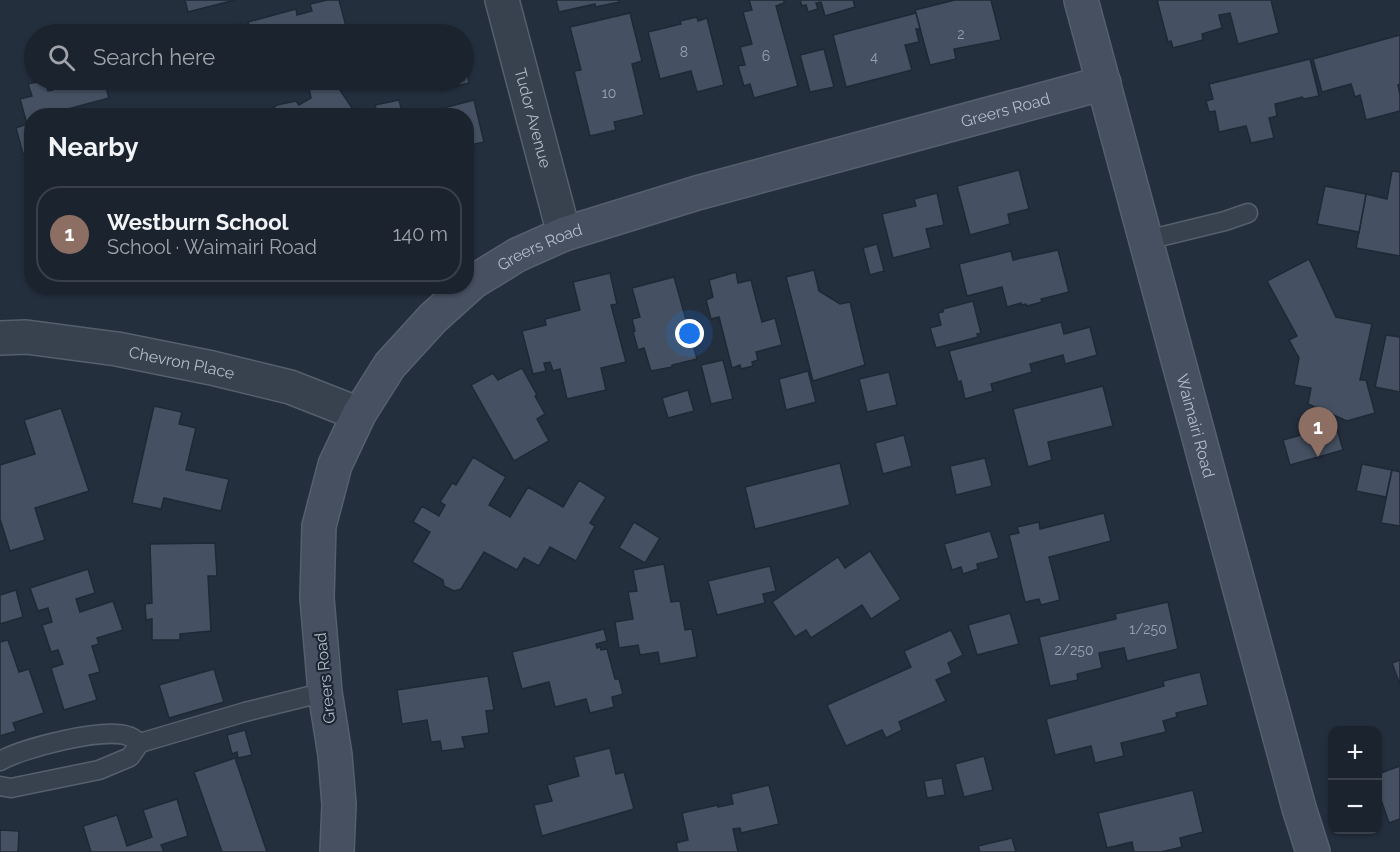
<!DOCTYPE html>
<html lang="en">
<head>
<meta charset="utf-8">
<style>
  body { margin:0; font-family:Raleway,sans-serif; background:#242b36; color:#f1f3f6 }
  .controls { position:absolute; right:18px; bottom:18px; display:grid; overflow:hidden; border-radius:12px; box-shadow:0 2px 4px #0004 }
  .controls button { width:54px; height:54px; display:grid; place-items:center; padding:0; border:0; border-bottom:2px solid #39404a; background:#1b232e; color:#f1f3f6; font:30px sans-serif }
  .you { position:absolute; left:690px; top:334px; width:21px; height:21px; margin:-15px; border:4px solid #fff; border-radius:50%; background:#1a73e8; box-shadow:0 0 0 9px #1a73e833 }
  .badge { display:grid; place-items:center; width:39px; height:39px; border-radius:50%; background:#8ab4f8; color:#fff; font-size:20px; font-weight:700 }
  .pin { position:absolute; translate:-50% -50px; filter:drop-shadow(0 2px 3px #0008) }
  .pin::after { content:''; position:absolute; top:32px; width:21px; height:18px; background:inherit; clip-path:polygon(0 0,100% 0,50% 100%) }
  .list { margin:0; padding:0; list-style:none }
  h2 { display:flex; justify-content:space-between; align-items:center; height:78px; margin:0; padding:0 24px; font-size:26px }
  h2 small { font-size:20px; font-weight:400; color:#a0a4aa }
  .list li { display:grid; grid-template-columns:39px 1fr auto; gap:18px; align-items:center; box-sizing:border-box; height:96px; margin:0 12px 12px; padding:0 12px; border:2px solid #39404a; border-radius:24px }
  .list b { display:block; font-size:22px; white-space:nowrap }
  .list p { margin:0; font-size:20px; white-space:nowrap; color:#a0a4aa }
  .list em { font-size:20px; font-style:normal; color:#a0a4aa }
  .icon { flex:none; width:33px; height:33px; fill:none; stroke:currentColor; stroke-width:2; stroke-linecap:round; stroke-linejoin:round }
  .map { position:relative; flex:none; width:1400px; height:852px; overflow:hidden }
  .search { position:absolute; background:#1b232e; box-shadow:0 2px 4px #0004; left:24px; top:24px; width:450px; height:66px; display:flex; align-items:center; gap:15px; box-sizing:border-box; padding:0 21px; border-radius:33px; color:#a0a4aa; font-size:22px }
  .panel { position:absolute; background:#1b232e; box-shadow:0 2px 4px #0004; left:24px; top:108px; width:450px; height:186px; border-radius:24px }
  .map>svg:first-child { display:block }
</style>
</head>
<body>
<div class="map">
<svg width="1400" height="852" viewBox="0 0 1400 852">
  <rect width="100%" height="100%" fill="#242f3e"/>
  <g fill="#455162" stroke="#1f2835" stroke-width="1.5">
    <path d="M185 0H235L188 12Z"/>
    <path d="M327 0H339L348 34H204L241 24 244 34 251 31 248 22 296 9 297 15 312 11 310 4Z"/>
    <path d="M556 0H619L620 2 595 7V4L559 12Z"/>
    <path d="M749 0H784V3L776 6 798 86 754 98 750 84 744 86 738 66 745 65 740 47 752 44 743 12 752 10Z"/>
    <path d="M800 0H853L855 7 825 16 821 2 816 3 818 9 808 12 806 5 802 6Z"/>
    <path d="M955 0H991L1001 40 954 49 956 59 930 65 915 10Z"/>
    <path d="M1157 0H1271L1279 33 1238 44 1230 13 1219 15 1222 28 1202 34 1203 40 1173 48 1171 41 1168 42Z"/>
    <path d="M630 13 642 61 632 64 644 115 614 122 616 130 590 136 574 71 581 70 570 27Z"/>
    <path d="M916 13 920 29H916L919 42 905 45 912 70 846 87 833 35Z"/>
    <path d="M697 17 698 21 707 18 724 85 697 92 691 71 660 79 648 32 681 24 680 21Z"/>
    <path d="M1400 35V84L1398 85 1400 95V111L1366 120 1360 95 1355 97 1351 84 1322 92 1313 59Z"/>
    <path d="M824 49 834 87 810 92 800 55Z"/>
    <path d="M464 56 469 83 440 90 439 86 423 90 422 85 416 87 414 80H464Z"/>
    <path d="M1310 59 1319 96 1304 99 1302 97 1275 104 1277 116 1269 118 1274 138 1251 143 1246 126 1219 132 1215 111 1209 112 1206 101 1213 99 1209 84Z"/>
    <path d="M45 80 48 91 53 90 51 82 59 80H104L109 98 64 110 66 116H32V151L23 154 16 128 27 124 20 99 32 96 28 84Z"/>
    <path d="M271 80H306L274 88Z"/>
    <path d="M334 81 352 108 340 116H263L277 105 296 101 299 105 311 98 309 89Z"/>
    <path d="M399 100 403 116H378L375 105Z"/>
    <path d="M474 100 484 142 466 146V116H413Z"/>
    <path d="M1019 170 1029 209 1008 214 1010 224 970 235 957 186Z"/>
    <path d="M1392 171 1400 172V256L1356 248 1366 194 1387 199Z"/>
    <path d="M1325 186 1366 194 1359 232 1317 224Z"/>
    <path d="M937 193 944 225 926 229 931 248 893 258 882 214 916 206 914 199Z"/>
    <path d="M877 244 884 271 870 275 863 248Z"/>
    <path d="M1058 250 1069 292 1041 299 1042 302 1027 306 1026 304 1021 305V303L1007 307 1002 287 967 296 959 264 1011 251 1013 260Z"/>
    <path d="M1309 259 1336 317 1372 324 1360 380H1366L1375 413 1347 421 1308 404 1311 388 1294 385 1299 358 1289 340 1297 336 1267 281Z"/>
    <path d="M814 270 819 291 840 304 850 302 865 365 813 381 786 277Z"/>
    <path d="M736 272 738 283 751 280 762 322 775 318 782 345 756 352 758 360 752 362 753 366 741 369 740 365 732 368 719 317 711 319 706 300 713 297 709 280Z"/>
    <path d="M610 273 617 304 611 305 626 362 601 368 606 390 567 399 560 369 553 371 550 362 544 363 546 371 533 374 522 331 546 325 545 319 580 310 573 282Z"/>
    <path d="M674 277 697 359 672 365V367L651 371 644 348 638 350 633 332 635 331 632 319 640 317 632 288Z"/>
    <path d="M973 301 981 333 977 334 978 337 936 348 930 328 941 325 938 313 943 312V309Z"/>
    <path d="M1061 322 1064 334 1090 327 1097 355 1065 364 1063 355 1030 364 1032 372 991 384 993 391 965 399 961 381 958 382 949 351Z"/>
    <path d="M1386 335 1400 337V392L1375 387Z"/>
    <path d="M723 360 733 399 711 404 701 365Z"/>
    <path d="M522 368 537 395 535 396 545 414 537 419 549 441 514 461 471 385 493 373 498 380Z"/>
    <path d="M808 371 816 402 786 410 779 379Z"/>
    <path d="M889 372 897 405 867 412 859 379Z"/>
    <path d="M1103 386 1113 426 1048 442 1052 460 1028 467 1013 409Z"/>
    <path d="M688 390 694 411 668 418 662 398Z"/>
    <path d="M154 406 182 412 179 424 196 428 186 470 229 479 221 511 164 498 161 509 132 503Z"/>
    <path d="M61 408 89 491 35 508 45 540 10 551 0 519V465L35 454 24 420Z"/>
    <path d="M1336 425 1343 450 1290 465 1283 440Z"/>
    <path d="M904 435 912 466 883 474 875 443Z"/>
    <path d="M473 457 506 477 489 505 510 517 528 487 563 507 579 480 606 497 590 523 595 526 576 561 550 547 539 566 524 558 517 570 484 552 461 589 454 591 444 586 443 580 412 562 430 532 413 522 422 506 439 516 445 505 440 502 452 483 456 485Z"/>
    <path d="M985 458 992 486 956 495 950 466Z"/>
    <path d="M840 463 850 505 755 529 745 487Z"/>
    <path d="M1362 464 1392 470 1386 497 1356 491Z"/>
    <path d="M1392 470 1400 472V526L1381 523Z"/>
    <path d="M1104 513 1111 541 1049 557 1060 600 1041 605 1039 599 1025 602 1009 535 1019 533 1017 527 1039 522 1040 529Z"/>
    <path d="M634 522 660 538 645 563 619 548Z"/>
    <path d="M990 531 999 558 977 564 978 569 963 574 961 567 952 570 944 544Z"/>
    <path d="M215 543 217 576H208L211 631 180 634V640H152V619L146 620 145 604 152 603 150 544Z"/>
    <path d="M870 551 901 599 871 619 862 605 811 638 806 630 795 637 772 602 838 557 845 568Z"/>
    <path d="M664 564 671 602 680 601 685 630 692 629 697 657 660 664 658 652 640 655 638 645 619 648 615 622 633 619 628 592 637 591 633 570Z"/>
    <path d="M770 566 776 591 763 594 765 603 717 615 708 581Z"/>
    <path d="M88 569 95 593 76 599 80 612 113 601 123 630 97 638 99 644 92 646 100 672 89 675 97 700 64 710 51 668 63 664 58 650 51 652 42 625 52 622 48 608 38 611 30 588Z"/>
    <path d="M16 590 23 617 0 624V595Z"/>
    <path d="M1168 602 1178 649 1127 661 1124 648 1099 653 1102 668 1077 674 1078 680 1050 686 1039 637 1116 619 1115 614Z"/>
    <path d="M1010 613 1019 644 977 655 968 625Z"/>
    <path d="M604 629 607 641 596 644 597 648 600 647 601 650 607 649 615 679H619L623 694 612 697 614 707 590 713 586 699 555 707 549 682 522 689 512 652Z"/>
    <path d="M951 630 963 655 948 663 952 673 936 680 946 701 899 722 902 730 886 738 882 730 846 746 827 705 911 667 904 651Z"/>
    <path d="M8 640 19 672 29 669 44 713 13 723 16 731 0 736V642Z"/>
    <path d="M1400 660V685L1392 663Z"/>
    <path d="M214 669 224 702 169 718 159 685Z"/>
    <path d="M1200 672 1208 705 1176 713 1177 717 1163 721 1166 732 1121 743 1124 756 1095 763 1091 746 1055 755 1046 719 1164 686 1163 681Z"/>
    <path d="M488 676 494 710 486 711 489 733 462 737 465 748 442 751 440 741 431 742 427 720 402 724 397 690Z"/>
    <path d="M245 730 252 755 238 758 237 752 232 754 227 735Z"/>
    <path d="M610 748 616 774 624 772 634 809 542 836 534 805 552 801 547 785 579 776 574 757Z"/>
    <path d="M984 756 993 790 964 797 955 764Z"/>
    <path d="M235 758 267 852H222L194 772Z"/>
    <path d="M1400 766V819L1389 823 1378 791V774Z"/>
    <path d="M942 778 945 795 927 798 924 781Z"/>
    <path d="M769 785 779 824 741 833 740 828 733 829 738 852H678L676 843 688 840 682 813 718 805V807L733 804 731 794Z"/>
    <path d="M1193 790 1203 832 1180 838 1182 847 1161 852H1134L1132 842 1107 848 1098 813Z"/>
    <path d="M177 799 188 836 161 845 164 852H91L83 826 117 815 127 846 152 837 143 810Z"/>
    <path d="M0 830 19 831 18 852H0Z"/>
    <path d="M1012 838 1016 852H980L978 846Z"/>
  </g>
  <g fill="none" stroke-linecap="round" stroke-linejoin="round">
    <g stroke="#565f6c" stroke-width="21">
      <g id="lane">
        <path d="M1147 240 1225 221 1248 213"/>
        <path d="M0 761C23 748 104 727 128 736 132 737 136 740 140 743"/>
        <path d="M0 786 11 788 99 770 130 757 140 743 245 712 325 692"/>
      </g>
    </g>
    <g stroke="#565f6c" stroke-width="36">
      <g id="street">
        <path id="s1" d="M502 0 564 234"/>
        <path id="s2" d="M0 338 26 337 117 349 212 368 290 387 359 414"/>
      </g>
    </g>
    <g stroke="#565f6c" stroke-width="36">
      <g id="secondary">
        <path id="s3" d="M1081 0 1299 808 1313 852"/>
        <path id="s4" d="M337 852 339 804 335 755 325 692 317 598 319 526 335 465 359 414 390 365 433 318 473 282 517 255 564 234 697 193 1104 83"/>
      </g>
    </g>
    <use href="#lane" stroke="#38414e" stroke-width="18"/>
    <use href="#street" stroke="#38414e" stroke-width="33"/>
    <use href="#secondary" stroke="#465061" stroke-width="33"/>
  </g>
  <g text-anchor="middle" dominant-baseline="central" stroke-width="4.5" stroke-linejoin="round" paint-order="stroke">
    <g font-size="14" fill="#98a1af">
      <text x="961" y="34">2</text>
      <text x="684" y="52">8</text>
      <text x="766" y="56">6</text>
      <text x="874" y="57">4</text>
      <text x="609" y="93">10</text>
      <text x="1148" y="629">1/250</text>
      <text x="1074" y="650">2/250</text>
    </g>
    <g font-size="16" fill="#b4bcc9" stroke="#1d2633">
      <text stroke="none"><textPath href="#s4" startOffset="1184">Greers Road</textPath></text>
      <text stroke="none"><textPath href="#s1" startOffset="122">Tudor Avenue</textPath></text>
      <text stroke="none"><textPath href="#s4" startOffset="698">Greers Road</textPath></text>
      <text stroke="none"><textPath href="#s2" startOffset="184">Chevron Place</textPath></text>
      <text stroke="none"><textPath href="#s3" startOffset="441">Waimairi Road</textPath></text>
      <text transform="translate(325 678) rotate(-96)">Greers Road</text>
    </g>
  </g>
</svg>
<div class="controls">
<button>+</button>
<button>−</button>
</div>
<div class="you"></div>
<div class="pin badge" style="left:1318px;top:457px;background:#8d6e63">1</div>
<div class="search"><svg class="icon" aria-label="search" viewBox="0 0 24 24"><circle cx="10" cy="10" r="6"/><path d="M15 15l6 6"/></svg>Search here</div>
<section class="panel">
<h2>Nearby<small></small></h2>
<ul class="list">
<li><span class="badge" style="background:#8d6e63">1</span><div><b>Westburn School</b><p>School · Waimairi Road</p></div><em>140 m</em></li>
</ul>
</section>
</div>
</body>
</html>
